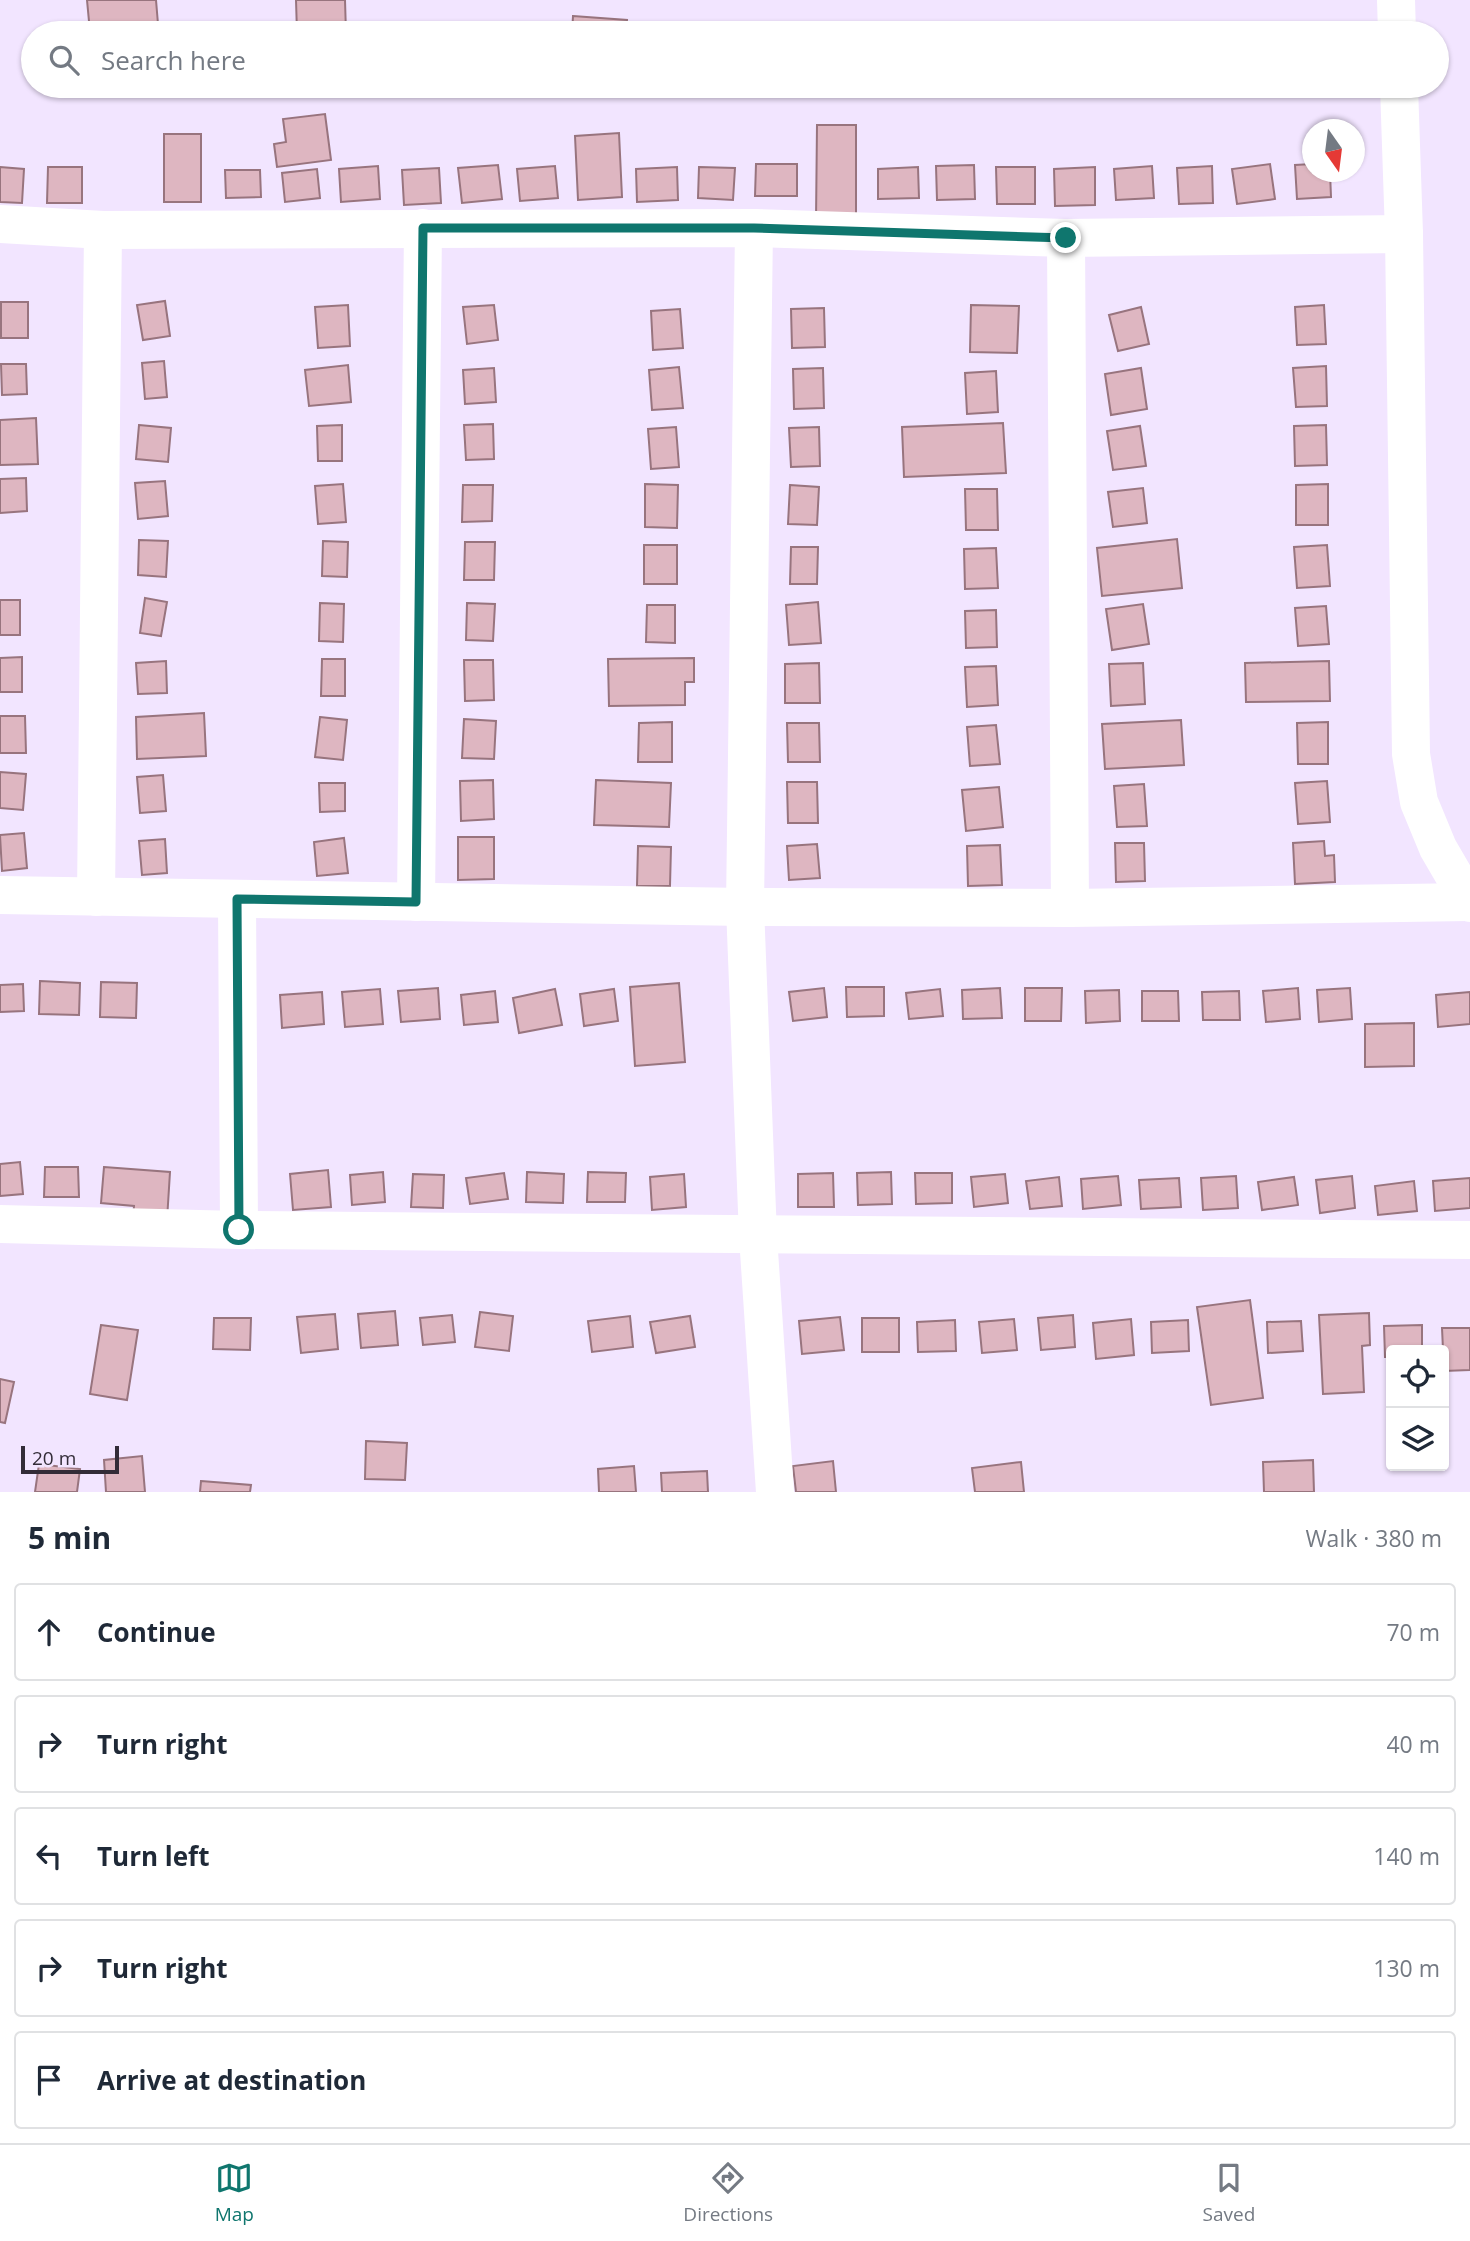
<!DOCTYPE html>
<html lang="en">
<head>
<meta charset="utf-8">
<style>
  body { margin:0; font-family:"Open Sans",sans-serif; background:#f2f2f3; color:#1f2937 }
  .controls { position:absolute; right:21px; bottom:21px; display:grid; overflow:hidden; border-radius:7px; box-shadow:0 2px 5px #0004 }
  .controls button { width:63px; height:63px; display:grid; place-items:center; padding:0; border:0; border-bottom:2px solid #e0e1e3; background:#fff; color:#1f2937; font:35px sans-serif }
  .compass { position:absolute; left:1302px; top:119px; width:63px; height:63px; border-radius:50%; background:#fff; box-shadow:0 2px 5px #0004; rotate:166deg }
  .scale { position:absolute; left:21px; bottom:18px; width:98px; box-sizing:border-box; padding-left:7px; border:4px solid #332c38; border-top:0; font-size:19px; line-height:24px; white-space:nowrap; color:#332c38; -webkit-text-stroke:5px #f2e5ff; paint-order:stroke }
  .stop { position:absolute; width:21px; height:21px; margin:-16px; border:5px solid #0f766e; border-radius:50%; background:#fff }
  .stop.end { background:#0f766e; border-color:#fff; box-shadow:0 2px 7px #0008 }
  .list { margin:0; padding:0; list-style:none }
  h2 { display:flex; justify-content:space-between; align-items:center; height:91px; margin:0; padding:0 28px; font-size:30px }
  h2 small { font-size:23px; font-weight:400; color:#747a83 }
  .list li { display:grid; grid-template-columns:46px 1fr auto; gap:21px; align-items:center; box-sizing:border-box; height:98px; margin:0 14px 14px; padding:0 14px; border:2px solid #e0e1e3; border-radius:7px }
  .list b { display:block; font-size:26px; white-space:nowrap }
  .list em { font-size:23px; font-style:normal; color:#747a83 }
  .icon { flex:none; width:38px; height:38px; fill:none; stroke:currentColor; stroke-width:2; stroke-linecap:round; stroke-linejoin:round }
  .map { position:relative; flex:none; width:1470px; height:1492px; overflow:hidden }
  .search { position:absolute; background:#fff; box-shadow:0 2px 5px #0004; left:21px; right:21px; top:21px; height:77px; display:flex; align-items:center; gap:18px; box-sizing:border-box; padding:0 24px; border-radius:38px; color:#747a83; font-size:26px }
  .sheet { height:651px; background:#fff }
  nav { display:flex; justify-content:space-around; align-items:center; box-sizing:border-box; height:98px; border-top:2px solid #e0e1e3; background:#fff; font-size:19px; color:#747a83 }
  nav a { display:grid; justify-items:center; gap:4px }
  nav .on { color:#0f766e }
  .map>svg:first-child { display:block }
</style>
</head>
<body>
<div class="map">
<svg width="1470" height="1492" viewBox="0 0 1470 1492">
  <rect width="100%" height="100%" fill="#f2e5ff"/>
  <g fill="#deb6c1" stroke="#98747e" stroke-width="2">
    <path d="M87 0H156L158 24 90 32Z"/>
    <path d="M296 0H345L346 33H297Z"/>
    <path d="M573 16 627 20 626 33H572Z"/>
    <path d="M325 114 331 160 277 167 274 144 286 142 283 119Z"/>
    <path d="M817 125H856V220H816Z"/>
    <path d="M619 133 622 197 578 200 575 136Z"/>
    <rect x="164" y="134" width="37" height="68"/>
    <path d="M756 164H797V196H755Z"/>
    <path d="M1270 164 1275 199 1237 204 1232 169Z"/>
    <path d="M1312 164V172H1330L1331 197 1297 199 1295 165Z"/>
    <path d="M498 165 502 199 462 203 458 168Z"/>
    <path d="M974 165 975 199 937 200 936 166Z"/>
    <path d="M378 166 380 199 341 202 339 169Z"/>
    <path d="M555 166 558 198 520 201 517 169Z"/>
    <path d="M1152 166 1154 198 1116 200 1114 169Z"/>
    <path d="M1212 166 1213 203 1179 204 1177 168Z"/>
    <path d="M0 167 24 169 22 203 0 202Z"/>
    <path d="M48 167H82V203H47Z"/>
    <path d="M677 167 678 200 637 202 636 169Z"/>
    <path d="M699 167 735 168 733 200 698 198Z"/>
    <path d="M918 167 919 198 878 199V169Z"/>
    <path d="M996 167H1035V204H997Z"/>
    <path d="M1095 167V205L1055 206 1054 169Z"/>
    <path d="M439 168 441 203 404 205 402 170Z"/>
    <path d="M317 169 320 198 285 202 282 173Z"/>
    <path d="M225 170H260L261 197 226 198Z"/>
    <path d="M165 301 170 336 143 340 137 305Z"/>
    <rect x="1" y="302" width="27" height="36"/>
    <path d="M348 305 350 346 318 348 315 307Z"/>
    <path d="M494 305 498 340 467 344 463 307Z"/>
    <path d="M971 305 1019 306 1017 353 970 352Z"/>
    <path d="M1324 305 1326 344 1297 345 1295 307Z"/>
    <path d="M1141 307 1149 344 1118 351 1109 315Z"/>
    <path d="M824 308 825 347 792 348 791 309Z"/>
    <path d="M680 309 683 348 653 350 651 311Z"/>
    <path d="M164 361 167 397 145 399 142 363Z"/>
    <path d="M1 364H26L27 394 2 395Z"/>
    <path d="M348 365 351 402 309 406 305 370Z"/>
    <path d="M1326 366 1327 406 1296 407 1293 368Z"/>
    <path d="M679 367 683 408 652 410 649 370Z"/>
    <path d="M494 368 496 402 465 404 463 370Z"/>
    <path d="M823 368 824 408 794 409 793 369Z"/>
    <path d="M1141 368 1147 409 1111 415 1105 374Z"/>
    <path d="M996 371 998 412 967 414 965 373Z"/>
    <path d="M36 418 38 464 0 465V420Z"/>
    <path d="M1003 423 1006 473 904 477 902 427Z"/>
    <path d="M493 424 494 459 466 460 464 425Z"/>
    <path d="M139 425 171 428 168 462 136 459Z"/>
    <path d="M342 425V461H318L317 426Z"/>
    <path d="M1326 425 1327 465 1295 466 1294 426Z"/>
    <path d="M1140 426 1146 466 1113 470 1107 431Z"/>
    <path d="M676 427 679 467 651 469 648 429Z"/>
    <path d="M819 427 820 466 791 467 789 428Z"/>
    <path d="M26 478 27 511 0 513V479Z"/>
    <path d="M165 481 168 516 138 519 135 483Z"/>
    <path d="M343 484 346 522 318 524 315 486Z"/>
    <path d="M645 484 678 485 677 528 645 527Z"/>
    <path d="M1328 484V525H1296V485Z"/>
    <path d="M463 485H493L492 521 462 522Z"/>
    <path d="M790 485 819 487 817 525 788 524Z"/>
    <path d="M1143 488 1147 523 1113 527 1108 492Z"/>
    <path d="M965 489H997L998 530H966Z"/>
    <path d="M1177 539 1182 588 1102 596 1097 548Z"/>
    <path d="M139 540 168 541 166 577 138 575Z"/>
    <path d="M323 541 348 542 347 577 322 576Z"/>
    <path d="M465 542H495L494 580H464Z"/>
    <rect x="644" y="545" width="33" height="39"/>
    <path d="M1327 545 1330 586 1297 588 1294 547Z"/>
    <path d="M791 547H818L817 584H790Z"/>
    <path d="M996 548 998 588 965 589 964 549Z"/>
    <path d="M145 598 167 602 161 636 140 633Z"/>
    <rect x="0" y="600" width="20" height="35"/>
    <path d="M818 602 821 643 789 645 786 605Z"/>
    <path d="M320 603 344 604 343 642 319 641Z"/>
    <path d="M467 603 495 604 493 641 466 640Z"/>
    <path d="M1143 604 1149 644 1112 650 1106 609Z"/>
    <path d="M647 605H675V643L646 642Z"/>
    <path d="M1326 606 1329 644 1298 646 1295 608Z"/>
    <path d="M996 610 997 647 966 648 965 611Z"/>
    <path d="M22 657V692H0V658Z"/>
    <path d="M694 658V682H685V705L609 706 608 659Z"/>
    <path d="M322 659H345V696H321Z"/>
    <path d="M464 660H493L494 700 465 701Z"/>
    <path d="M166 661 167 693 138 694 136 663Z"/>
    <path d="M1329 661 1330 701 1246 702 1245 663Z"/>
    <path d="M819 663 820 703H785V664Z"/>
    <path d="M1143 663 1145 704 1111 706 1109 664Z"/>
    <path d="M996 666 998 705 967 707 965 667Z"/>
    <path d="M204 713 206 756 137 759 136 717Z"/>
    <path d="M0 716H25L26 753H0Z"/>
    <path d="M320 717 347 720 343 760 315 757Z"/>
    <path d="M464 719 496 721 494 759 462 758Z"/>
    <path d="M1181 720 1184 765 1105 769 1102 724Z"/>
    <path d="M672 722V762H638L639 723Z"/>
    <path d="M1328 722V764H1298L1297 723Z"/>
    <path d="M787 723H819L820 762H788Z"/>
    <path d="M996 725 1000 764 970 766 967 727Z"/>
    <path d="M0 772 26 774 23 810 0 808Z"/>
    <path d="M163 775 166 811 140 813 137 777Z"/>
    <path d="M493 780 494 819 461 821 460 781Z"/>
    <path d="M596 780 671 783 669 827 594 825Z"/>
    <path d="M1327 781 1330 822 1298 824 1295 783Z"/>
    <path d="M787 782H817L818 823H788Z"/>
    <path d="M319 783H345V811L320 812Z"/>
    <path d="M1144 784 1147 826 1117 827 1114 786Z"/>
    <path d="M999 787 1003 827 966 831 962 790Z"/>
    <path d="M24 833 27 868 2 871 0 835Z"/>
    <path d="M458 837H494V879L458 880Z"/>
    <path d="M344 838 348 873 317 876 314 842Z"/>
    <path d="M165 839 167 873 142 875 139 841Z"/>
    <path d="M1324 841 1325 856 1334 855 1335 882 1295 884 1293 843Z"/>
    <path d="M1115 843H1144L1145 881 1116 882Z"/>
    <path d="M817 844 820 878 789 880 787 846Z"/>
    <path d="M1000 845 1002 885 968 886 967 846Z"/>
    <path d="M638 846 671 847 670 886H637Z"/>
    <path d="M40 981 80 983 79 1015 39 1014Z"/>
    <path d="M101 982 137 983 136 1018 100 1017Z"/>
    <path d="M679 983 685 1062 635 1066 630 987Z"/>
    <path d="M23 984 24 1011 0 1012V985Z"/>
    <path d="M846 987H884V1016L847 1017Z"/>
    <path d="M438 988 440 1019 401 1022 398 991Z"/>
    <path d="M824 988 827 1017 793 1021 789 992Z"/>
    <path d="M1000 988 1002 1018 963 1019 962 990Z"/>
    <path d="M1025 988H1062L1061 1021H1025Z"/>
    <path d="M1298 988 1300 1019 1266 1022 1263 991Z"/>
    <path d="M1350 988 1352 1019 1319 1022 1317 990Z"/>
    <path d="M380 989 383 1024 345 1027 342 992Z"/>
    <path d="M555 989 562 1025 519 1033 513 998Z"/>
    <path d="M614 989 618 1021 584 1026 580 994Z"/>
    <path d="M940 989 943 1016 909 1019 906 993Z"/>
    <path d="M1119 990 1120 1021 1086 1023 1085 991Z"/>
    <path d="M495 991 498 1022 464 1025 461 995Z"/>
    <path d="M1142 991H1178L1179 1021H1142Z"/>
    <path d="M1239 991 1240 1020H1203L1202 992Z"/>
    <path d="M322 992 324 1024 282 1028 280 995Z"/>
    <path d="M1470 992V1024L1438 1027 1436 995Z"/>
    <path d="M1414 1023V1066L1365 1067V1024Z"/>
    <path d="M20 1162 23 1194 0 1196V1164Z"/>
    <path d="M45 1167H78L79 1197H44Z"/>
    <path d="M104 1167 170 1172 167 1220 133 1217 134 1206 101 1203Z"/>
    <path d="M328 1170 331 1207 293 1210 290 1174Z"/>
    <path d="M383 1172 385 1202 352 1205 350 1175Z"/>
    <path d="M527 1172 564 1174 563 1203 526 1202Z"/>
    <path d="M588 1172 626 1173 625 1202H587Z"/>
    <path d="M891 1172 892 1204 858 1205 857 1173Z"/>
    <path d="M504 1173 508 1199 470 1204 466 1178Z"/>
    <path d="M833 1173 834 1207H798V1174Z"/>
    <path d="M915 1173H952V1203L916 1204Z"/>
    <path d="M413 1174 444 1175 443 1208 411 1207Z"/>
    <path d="M684 1174 686 1207 652 1210 650 1177Z"/>
    <path d="M1005 1174 1008 1203 974 1207 971 1177Z"/>
    <path d="M1118 1176 1121 1205 1083 1209 1081 1179Z"/>
    <path d="M1236 1176 1238 1208 1203 1210 1201 1178Z"/>
    <path d="M1352 1176 1355 1208 1320 1213 1316 1180Z"/>
    <path d="M1059 1177 1062 1206 1030 1209 1026 1181Z"/>
    <path d="M1294 1177 1298 1205 1262 1210 1258 1182Z"/>
    <path d="M1179 1178 1181 1207 1141 1209 1139 1180Z"/>
    <path d="M1470 1178V1208L1435 1211 1433 1181Z"/>
    <path d="M1414 1181 1417 1211 1378 1215 1375 1186Z"/>
    <path d="M1250 1300 1263 1398 1211 1405 1197 1307Z"/>
    <path d="M395 1311 398 1345 361 1348 358 1314Z"/>
    <path d="M480 1312 513 1316 509 1351 475 1347Z"/>
    <path d="M1369 1313 1370 1345 1362 1346 1364 1392 1323 1394 1319 1315Z"/>
    <path d="M335 1314 338 1349 301 1353 297 1317Z"/>
    <path d="M452 1315 455 1342 423 1345 420 1318Z"/>
    <path d="M1073 1315 1075 1347 1041 1350 1038 1318Z"/>
    <path d="M630 1316 633 1347 592 1352 588 1321Z"/>
    <path d="M690 1316 695 1347 656 1353 650 1322Z"/>
    <path d="M840 1317 844 1350 802 1354 799 1321Z"/>
    <path d="M214 1318H251L250 1350 213 1349Z"/>
    <rect x="862" y="1318" width="37" height="34"/>
    <path d="M1014 1319 1017 1350 982 1353 979 1322Z"/>
    <path d="M1131 1319 1134 1355 1096 1359 1093 1323Z"/>
    <path d="M955 1320 956 1351 918 1352 917 1322Z"/>
    <path d="M1188 1320 1189 1351 1152 1353 1151 1322Z"/>
    <path d="M1301 1321 1303 1351 1268 1353 1267 1322Z"/>
    <path d="M101 1325 138 1330 127 1400 90 1394Z"/>
    <path d="M1422 1325V1350H1391V1357H1385L1384 1326Z"/>
    <path d="M1442 1328H1470V1370L1444 1371Z"/>
    <path d="M0 1379 14 1382 5 1423 0 1422Z"/>
    <path d="M366 1441 407 1443 405 1480 365 1479Z"/>
    <path d="M142 1456 145 1492H106L104 1460Z"/>
    <path d="M1313 1460 1314 1492H1264L1263 1462Z"/>
    <path d="M833 1461 836 1492H796L793 1466Z"/>
    <path d="M1021 1462 1024 1492H975L972 1468Z"/>
    <path d="M39 1464 80 1469 77 1492H35Z"/>
    <path d="M634 1466 636 1492H599L598 1469Z"/>
    <path d="M707 1471 708 1492H662L661 1473Z"/>
    <path d="M201 1481 251 1485 250 1492H200Z"/>
  </g>
  <g fill="none" stroke-linecap="round" stroke-linejoin="round">
    <g stroke="#fff" stroke-width="38">
      <path d="M1396 0 1397 33"/>
      <path d="M1399 86 1404 234 1411 754 1419 802 1438 848 1470 903"/>
      <path d="M0 224 103 230 754 228 1066 238 1404 234"/>
      <path d="M754 228 745 907 758 1236 775 1492"/>
      <path d="M1066 238 1070 908"/>
      <path d="M0 895 745 907 1070 908 1469 902"/>
      <path d="M96 897 103 230"/>
      <path d="M237 899 239 1230"/>
      <path d="M416 902 423 228"/>
      <path d="M0 1224 239 1230 1470 1240"/>
    </g>
  </g>
  <g fill="none" stroke-linecap="round" stroke-linejoin="round">
    <path stroke="#0f766e" stroke-width="9" d="M239 1230 237 899 416 902 423 228H754L1066 238"/>
  </g>
</svg>
<div class="controls">
<button><svg class="icon" aria-label="locate" viewBox="0 0 24 24"><circle cx="12" cy="12" r="6"/><path d="M12 2v4M12 18v4M2 12h4M18 12h4"/></svg></button>
<button><svg class="icon" aria-label="layers" viewBox="0 0 24 24"><path d="M12 4l9 5-9 5-9-5zM3 14l9 5 9-5"/></svg></button>
</div>
<svg class="compass" viewBox="-18 -18 36 36"><path d="M0-13l5 13h-10z" fill="#e53935"/><path d="M0 13l5-13h-10z" fill="#747a83"/></svg>
<div class="scale">20 m</div>
<div class="stop" style="left:239px;top:1230px"></div>
<div class="stop end" style="left:1066px;top:238px"></div>
<div class="search"><svg class="icon" aria-label="search" viewBox="0 0 24 24"><circle cx="10" cy="10" r="6"/><path d="M15 15l6 6"/></svg>Search here</div>
</div>
<section class="sheet">
<h2>5 min<small>Walk · 380 m</small></h2>
<ul class="list">
<li><svg class="icon" aria-label="ahead" viewBox="0 0 24 24"><path d="M12 20V5M6 11l6-6 6 6"/></svg><div><b>Continue</b></div><em>70 m</em></li>
<li><svg class="icon" aria-label="right" viewBox="0 0 24 24"><path d="M7 20v-9h11M14 6l5 5-5 5"/></svg><div><b>Turn right</b></div><em>40 m</em></li>
<li><svg class="icon" aria-label="left" viewBox="0 0 24 24"><path d="M17 20v-9H6M10 6l-5 5 5 5"/></svg><div><b>Turn left</b></div><em>140 m</em></li>
<li><svg class="icon" aria-label="right" viewBox="0 0 24 24"><path d="M7 20v-9h11M14 6l5 5-5 5"/></svg><div><b>Turn right</b></div><em>130 m</em></li>
<li><svg class="icon" aria-label="arrive" viewBox="0 0 24 24"><path d="M6 21V4h12l-3 4 3 4H6"/></svg><div><b>Arrive at destination</b></div></li>
</ul>
</section>
<nav>
<a class="on"><svg class="icon" aria-label="map" viewBox="0 0 24 24"><path d="M3 6l6-2 6 2 6-2v14l-6 2-6-2-6 2zM9 4v14M15 6v14"/></svg>Map</a>
<a><svg class="icon" aria-label="directions" viewBox="0 0 24 24"><path d="M12 3l9 9-9 9-9-9zM9 14v-3h6M13 9l2 2-2 2"/></svg>Directions</a>
<a><svg class="icon" aria-label="saved" viewBox="0 0 24 24"><path d="M7 4h10v16l-5-4-5 4z"/></svg>Saved</a>
</nav>
</body>
</html>
